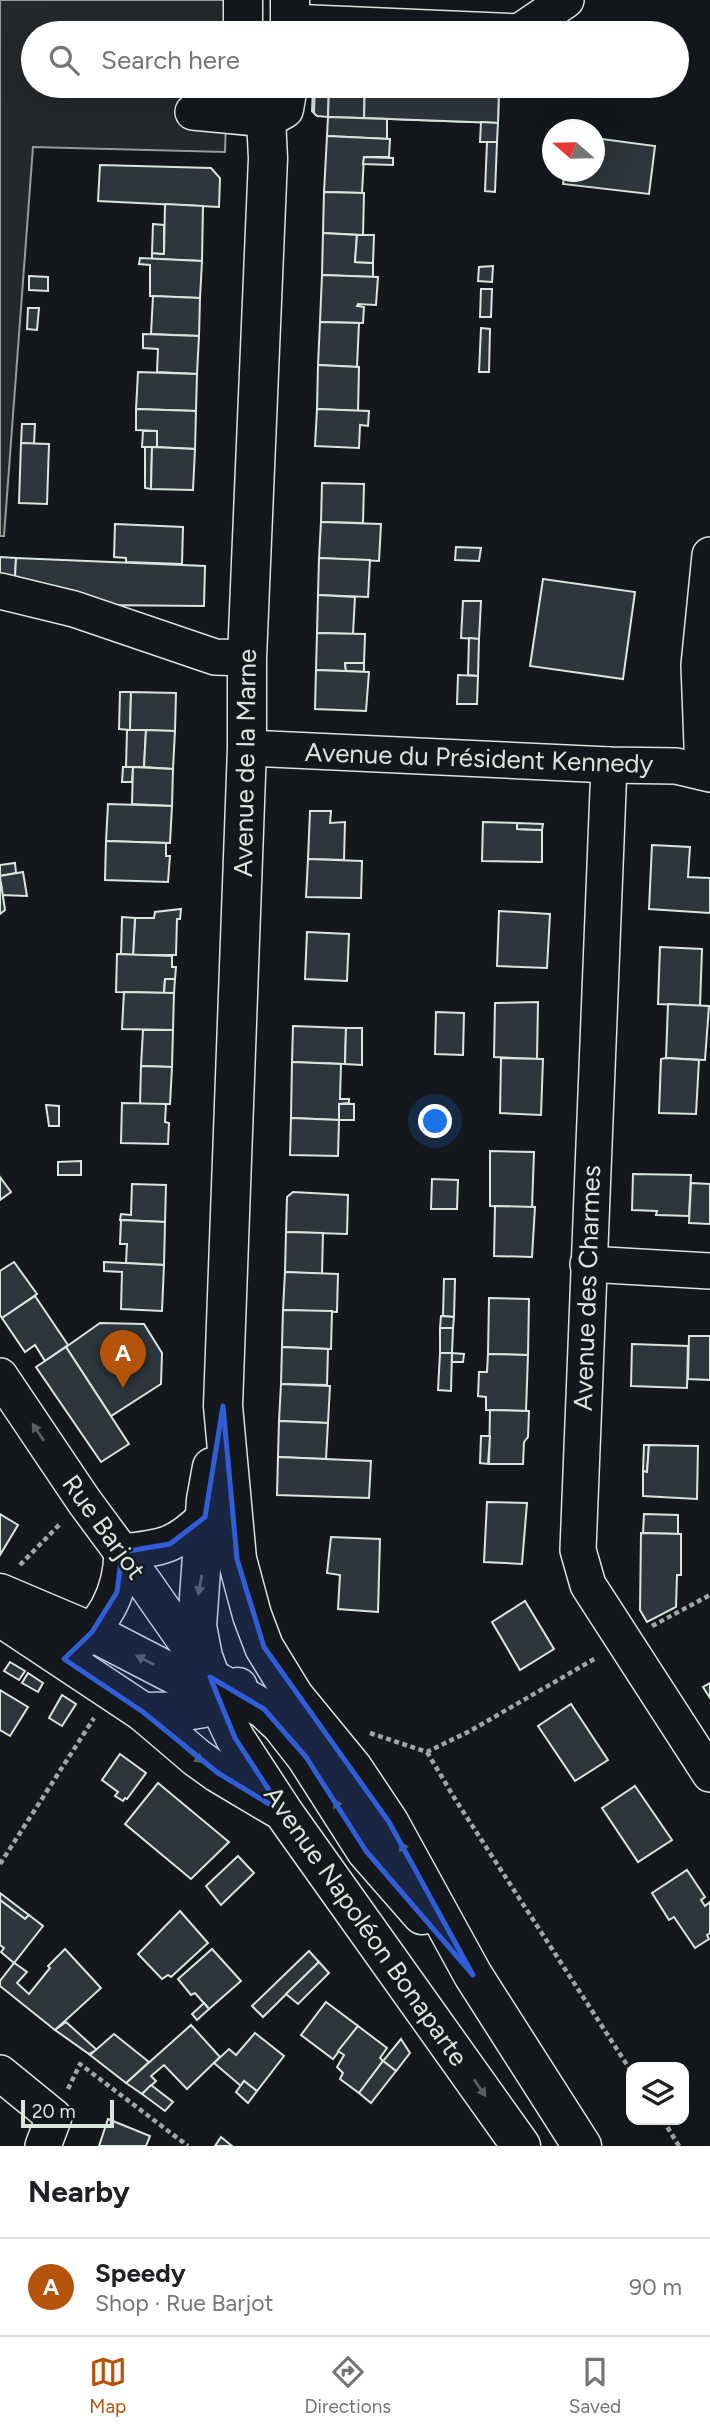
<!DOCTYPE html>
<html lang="en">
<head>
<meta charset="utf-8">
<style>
  body { margin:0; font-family:Figtree,sans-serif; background:#f2f2f2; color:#202124 }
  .controls { position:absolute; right:21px; bottom:21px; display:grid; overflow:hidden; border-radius:14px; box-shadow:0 7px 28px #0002 }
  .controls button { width:63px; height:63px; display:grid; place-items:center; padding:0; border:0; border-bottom:2px solid #e0e0e0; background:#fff; color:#202124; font:35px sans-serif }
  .compass { position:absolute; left:542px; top:119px; width:63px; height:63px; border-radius:50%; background:#fff; box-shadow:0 7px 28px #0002; rotate:290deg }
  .scale { position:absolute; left:21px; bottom:18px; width:93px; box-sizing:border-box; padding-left:7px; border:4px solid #d8e6dc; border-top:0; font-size:19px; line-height:24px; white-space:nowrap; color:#d8e6dc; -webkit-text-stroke:5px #14181c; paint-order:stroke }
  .you { position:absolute; left:436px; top:1122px; width:24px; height:24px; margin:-18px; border:5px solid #fff; border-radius:50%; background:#1a73e8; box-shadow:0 0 0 10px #1a73e833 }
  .badge { display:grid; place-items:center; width:46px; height:46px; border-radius:50%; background:#b45309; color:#fff; font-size:23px; font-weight:700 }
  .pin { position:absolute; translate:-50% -58px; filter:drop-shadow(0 2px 4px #0008) }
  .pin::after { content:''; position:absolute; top:37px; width:24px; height:21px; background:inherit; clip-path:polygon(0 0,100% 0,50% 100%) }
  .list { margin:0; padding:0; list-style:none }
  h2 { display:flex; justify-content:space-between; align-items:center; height:91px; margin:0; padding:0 28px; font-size:30px }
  h2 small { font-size:23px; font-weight:400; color:#757577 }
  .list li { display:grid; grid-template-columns:46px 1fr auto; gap:21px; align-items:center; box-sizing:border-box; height:98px; padding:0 28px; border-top:2px solid #e0e0e0 }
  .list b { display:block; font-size:26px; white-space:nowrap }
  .list p { margin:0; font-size:23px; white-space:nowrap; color:#757577 }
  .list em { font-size:23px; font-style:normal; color:#757577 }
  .icon { flex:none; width:38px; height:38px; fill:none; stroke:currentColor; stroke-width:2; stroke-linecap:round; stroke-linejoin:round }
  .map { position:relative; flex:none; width:710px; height:2146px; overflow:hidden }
  .search { position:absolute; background:#fff; box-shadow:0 7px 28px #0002; left:21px; right:21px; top:21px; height:77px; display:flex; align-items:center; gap:18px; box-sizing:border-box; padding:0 24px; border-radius:38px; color:#757577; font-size:26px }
  .sheet { height:189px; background:#fff }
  nav { display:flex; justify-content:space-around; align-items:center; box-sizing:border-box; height:98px; border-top:2px solid #e0e0e0; background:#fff; font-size:19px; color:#757577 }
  nav a { display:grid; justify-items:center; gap:4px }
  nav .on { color:#b45309 }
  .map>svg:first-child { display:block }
</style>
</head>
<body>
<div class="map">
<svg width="710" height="2146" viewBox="0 0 710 2146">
  <rect width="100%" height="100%" fill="#14181c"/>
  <path fill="#24282b" stroke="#939e99" stroke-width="2" d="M0 0H229L228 33H33V86H227L225 152 33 147 4 536H0Z"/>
  <g fill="#2c363c" stroke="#d8e6dc" stroke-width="2">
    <path d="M313 86H315L314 113 312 111Z"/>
    <path d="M315 86H329L328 117 317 116 314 113Z"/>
    <path d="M329 86H365L364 118 328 117Z"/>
    <path d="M365 86H499L498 123 364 118Z"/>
    <path d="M365 86H499L498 123 364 118Z"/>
    <path d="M328 117 387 119V139L327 136Z"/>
    <path d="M481 122 498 123 497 142H480Z"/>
    <path d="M327 136 390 139 389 157H364L362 193 324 192Z"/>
    <path d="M594 138 655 146 649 194 563 184 565 172H594Z"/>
    <path d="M487 142H497L495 192 485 191Z"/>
    <path d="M364 157 393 158V165L363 164Z"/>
    <path d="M100 165 211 168 220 178 219 207 98 201Z"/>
    <path d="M324 192 364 193 363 235 323 233Z"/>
    <path d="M165 204 203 206 202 261 152 259V253L164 254Z"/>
    <path d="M153 224 164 225V254L152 253Z"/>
    <path d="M323 233 357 235 355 262 373 263V277L322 275Z"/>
    <path d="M357 235H374L373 263 355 262Z"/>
    <path d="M140 258 202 261 200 298 150 296V265L139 264Z"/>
    <path d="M493 266 492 282 478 281 479 267Z"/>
    <path d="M322 275 378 277 376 305 358 304 357 306 364 307 363 323 320 322Z"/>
    <path d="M29 276 48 277V291L29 290Z"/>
    <path d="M481 289H492L491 317H480Z"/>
    <path d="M153 296 200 298 199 336 151 334Z"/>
    <path d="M28 308H39L37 330 27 329Z"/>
    <path d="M320 322 359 323 357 367 318 365Z"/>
    <path d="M481 328 490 329 489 372H479Z"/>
    <path d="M143 334 199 336 197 374 157 372 158 349 143 348Z"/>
    <path d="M318 365 359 367 358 411 317 409Z"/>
    <path d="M138 372 197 374 196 411 136 409Z"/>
    <path d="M136 409 196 411 195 449 157 447V431L136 430Z"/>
    <path d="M317 409 369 411 368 426 360 425 359 448 315 446Z"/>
    <path d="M22 424H35L34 444 21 443Z"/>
    <path d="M143 431H157V447H142Z"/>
    <path d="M21 443 49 444 47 504 19 503Z"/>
    <path d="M145 447H152L151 489 145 488Z"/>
    <path d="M152 447 195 449 193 490 151 489Z"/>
    <path d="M322 483 364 484 363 523 321 522Z"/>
    <path d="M321 522 381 524 379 561 319 558Z"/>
    <path d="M115 524 183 527 182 564 126 562V558L114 557Z"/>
    <path d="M456 547 481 548 479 561 455 560Z"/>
    <path d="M0 557 16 558 15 577H0Z"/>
    <path d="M16 558 205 566 204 606 97 605 15 577Z"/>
    <path d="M319 558 370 560 368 597 318 595Z"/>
    <path d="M543 579 635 592 623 679 530 666Z"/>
    <path d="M318 595 355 597 353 634 317 633Z"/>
    <path d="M463 601H481L479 639 461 638Z"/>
    <path d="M317 633 365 634 364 663H345L346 671 316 670Z"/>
    <path d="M469 638 479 639 478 676 468 675Z"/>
    <path d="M345 663H364V672L346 671Z"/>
    <path d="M316 670 369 672 366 711 315 709Z"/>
    <path d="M458 675 478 676 477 704H457Z"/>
    <path d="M120 692H131L130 730 119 729Z"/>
    <path d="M131 692 176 693 175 731 130 730Z"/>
    <path d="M127 730H146L144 767H126Z"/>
    <path d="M146 730 175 731 173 769 144 767Z"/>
    <path d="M123 767H133L132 782H122Z"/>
    <path d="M133 767 173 769 172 806 132 804Z"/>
    <path d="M108 804 172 806 170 843 106 841Z"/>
    <path d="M310 811H331L330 823 345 822 344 860 308 859Z"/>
    <path d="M483 822 517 823V829L542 830V862L482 861Z"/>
    <path d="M517 823 543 824 542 830 517 829Z"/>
    <path d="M106 841 166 843V856H170L168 882 105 880Z"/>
    <path d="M652 845 690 847 688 877 710 878V913L649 909Z"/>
    <path d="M308 859 362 861 361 898 306 897Z"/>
    <path d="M15 863 16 873 0 876V865Z"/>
    <path d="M23 872 27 896 2 895 0 876Z"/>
    <path d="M1 883 5 910 0 914V883Z"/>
    <path d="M181 909 180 919H177L176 955H133L135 918H154L155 912Z"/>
    <path d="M499 911 550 914 547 968 497 966Z"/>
    <path d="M122 917 135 918 133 955 121 954Z"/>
    <path d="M307 932 349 934 347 981 305 979Z"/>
    <path d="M660 947 702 949 700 1006 658 1004Z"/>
    <path d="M117 954 172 956V967H176L175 979H165L164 993 116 992Z"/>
    <path d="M165 979H175L174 993H164Z"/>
    <path d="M124 992 174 993 173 1030 122 1029Z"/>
    <path d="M538 1002 537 1059 494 1057 495 1003Z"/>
    <path d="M668 1004 709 1006 705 1060 666 1058Z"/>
    <path d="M436 1012 464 1013 463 1055 435 1054Z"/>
    <path d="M293 1026 346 1028 345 1064 292 1062Z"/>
    <path d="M346 1028H362V1065L345 1064Z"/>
    <path d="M143 1030H173L172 1067 141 1066Z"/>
    <path d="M501 1058 543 1059 541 1115 500 1113Z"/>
    <path d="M666 1058 699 1060 696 1114 659 1113 661 1059Z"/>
    <path d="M292 1062 341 1064 340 1099H349V1103L339 1104V1120L291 1118Z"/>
    <path d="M141 1066 172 1067 170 1104H140Z"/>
    <path d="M122 1103 166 1104 165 1122 169 1123 168 1144 121 1143Z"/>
    <rect x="339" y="1104" width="15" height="16"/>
    <path d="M46 1105 59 1106V1126H49Z"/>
    <path d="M291 1118 339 1120 338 1156 290 1155Z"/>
    <path d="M490 1151 534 1152 532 1208 490 1206Z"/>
    <path d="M81 1161V1175H58V1162Z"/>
    <path d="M633 1174 691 1175 689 1216 656 1215 657 1211 632 1210Z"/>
    <path d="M0 1177 11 1192 0 1200Z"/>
    <path d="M432 1179 458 1180 457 1209H431Z"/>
    <path d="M691 1183 710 1184V1224L689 1223Z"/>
    <path d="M132 1184 166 1185 165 1222 120 1220 121 1214 131 1215Z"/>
    <path d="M293 1192 348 1195 347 1234 286 1232 287 1197Z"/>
    <path d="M495 1206 535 1207 532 1257 494 1256Z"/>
    <path d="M121 1220 165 1222 164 1265 126 1263 127 1244H120Z"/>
    <path d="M286 1232 323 1233 322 1274 285 1272Z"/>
    <path d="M14 1262 37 1294 2 1318 0 1315V1271Z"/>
    <path d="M104 1262 164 1265 162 1311 121 1309 122 1272 104 1271Z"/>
    <path d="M285 1272 338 1274 337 1312 283 1310Z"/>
    <path d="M444 1279H455L454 1317 443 1316Z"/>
    <path d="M35 1296 68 1345 45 1361 35 1345 25 1352 2 1318Z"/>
    <path d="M489 1298 529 1299 528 1355 488 1354Z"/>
    <path d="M283 1310 332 1311 331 1349 282 1347Z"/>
    <path d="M441 1316 454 1317 453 1328H440Z"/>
    <path d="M100 1323 144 1324 162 1353 161 1384 111 1416 66 1347Z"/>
    <path d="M440 1328H453L452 1353H440Z"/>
    <path d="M689 1336H710V1380L688 1379Z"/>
    <path d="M632 1344 688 1346 687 1388 631 1386Z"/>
    <path d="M66 1347 129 1444 101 1462 36 1367Z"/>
    <path d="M282 1347 328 1349 327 1385 281 1384Z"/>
    <path d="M440 1353H452L451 1391 438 1390Z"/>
    <path d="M452 1353 464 1354 463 1362H452Z"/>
    <path d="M488 1354 528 1355 526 1411 486 1410V1397L478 1396 479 1372H487Z"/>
    <path d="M281 1384 330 1386 328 1423 279 1421Z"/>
    <path d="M490 1410 529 1411 528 1437 524 1442 523 1464H489Z"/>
    <path d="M279 1421 328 1423 326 1459 278 1457Z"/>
    <path d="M481 1436H490L488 1464 480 1463Z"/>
    <path d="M644 1445H649L647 1472 643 1471Z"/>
    <path d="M649 1445 698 1446 697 1499 643 1496V1471L647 1472Z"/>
    <path d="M278 1457 371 1461 369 1498 277 1495Z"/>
    <path d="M487 1502 527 1503 522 1564 484 1562Z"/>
    <path d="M0 1514 18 1525 0 1555Z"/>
    <path d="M644 1514 678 1515V1534L643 1533Z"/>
    <path d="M641 1533 681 1534V1575H677L676 1607 647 1622 640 1610Z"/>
    <path d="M331 1537 380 1539 378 1612 338 1609 340 1575 327 1573Z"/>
    <path d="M525 1601 554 1649 520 1670 492 1622Z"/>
    <path d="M10 1662 25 1671 19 1680 4 1671Z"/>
    <path d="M28 1673 43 1683 38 1692 22 1683Z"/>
    <path d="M710 1683V1698L703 1687Z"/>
    <path d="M0 1690 28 1707 10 1736 0 1730Z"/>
    <path d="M62 1695 76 1704 62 1726 49 1718Z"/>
    <path d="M571 1704 608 1760 575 1781 538 1726Z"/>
    <path d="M120 1754 146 1773 127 1799 125 1798 123 1801 115 1796 118 1792 102 1780Z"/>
    <path d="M158 1783 229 1842 191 1879 125 1824Z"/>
    <path d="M635 1786 672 1840 638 1862 602 1808Z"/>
    <path d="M238 1856 254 1873 221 1905 206 1886Z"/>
    <path d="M687 1870 705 1897 701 1900 705 1906 710 1902V1933L707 1935 709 1939 695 1948 674 1917 669 1920 652 1893Z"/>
    <path d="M0 1893 29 1915 25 1919 0 1900Z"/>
    <path d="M0 1900 25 1919 29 1915 43 1926 14 1963 1 1952 4 1948 0 1945Z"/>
    <path d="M180 1911 208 1943 171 1977 168 1975 162 1979 138 1954Z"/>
    <path d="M65 1949 101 1988 55 2030 0 1986V1981L14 1963 16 1964 27 1972 17 1983 29 1994 50 1968 48 1966Z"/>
    <path d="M212 1949 241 1981 209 2009 195 1993 191 1995 178 1979Z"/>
    <path d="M309 1951 319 1962 263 2017 252 2006Z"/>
    <path d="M319 1962 329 1973 298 2004 286 1994Z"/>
    <path d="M326 2002 358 2026 333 2059 301 2035Z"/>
    <path d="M204 2003 209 2009 197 2020 192 2014Z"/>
    <path d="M66 2022 97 2050 89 2054 55 2030Z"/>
    <path d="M191 2025 220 2057 187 2089 164 2065 151 2076 156 2081 142 2094 126 2083Z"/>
    <path d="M358 2026 387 2048 380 2058 383 2061 359 2093 340 2079 343 2073 337 2067 344 2055 338 2051Z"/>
    <path d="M255 2033 284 2056 257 2091 244 2081 241 2086 214 2063 229 2049 236 2055Z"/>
    <path d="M114 2034 149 2062 126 2083 90 2055Z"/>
    <path d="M401 2039 410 2053 396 2071 383 2061Z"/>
    <path d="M383 2061 396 2071 371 2103 359 2093Z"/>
    <path d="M244 2081 257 2091 248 2103 236 2092Z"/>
    <path d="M151 2085 173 2102 165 2111 142 2094Z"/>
    <path d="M108 2119 150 2136 146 2146H99Z"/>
    <path d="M221 2137 232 2146H215Z"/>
  </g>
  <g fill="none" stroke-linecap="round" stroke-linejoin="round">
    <g stroke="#d8e6dc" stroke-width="38">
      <g id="minor">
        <path d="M289 22 519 32 566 0"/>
        <path d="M193 112 266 119"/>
        <path d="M0 591 74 609 215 657 247 658"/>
        <path d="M247 748 609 765 676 766 710 774"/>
        <path d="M609 765 578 1550 588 1585 710 1774"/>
        <path d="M703 772 699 665 710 555"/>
        <path d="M588 1264 710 1271"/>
        <path d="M0 1376 84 1501 146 1585 206 1671"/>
        <path d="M71 1652C103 1622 121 1597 122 1552 162 1548 176 1546 205 1517"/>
        <path d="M0 2073 54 2117 43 2146"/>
      </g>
    </g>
    <g stroke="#d8e6dc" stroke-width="41">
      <g id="major">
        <path d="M243 33V0"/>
        <path d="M290 33V0"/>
        <path d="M243 86V91L266 119 268 158 247 658V748L223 1406 237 1559 252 1615 264 1647 294 1696 353 1768 389 1822 473 1975 582 2146"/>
        <path d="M266 119 284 109 288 86"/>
        <path d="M212 1467 206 1500 197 1626 203 1657 226 1719 235 1738 284 1813 521 2146"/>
        <path d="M0 1593 92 1632 177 1676 209 1677 264 1709 281 1725 306 1757 366 1851 422 1915"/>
        <path d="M0 1617 143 1712 197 1758 218 1773 277 1808"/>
        <path d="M143 1712C173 1711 218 1715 238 1687"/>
      </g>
    </g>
    <g stroke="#9da8a2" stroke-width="4.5" stroke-dasharray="5 3.5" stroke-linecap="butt">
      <path d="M20 1565 60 1524"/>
      <path d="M652 1626 710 1595"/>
      <path d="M370 1733 427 1752 470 1731 596 1658"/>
      <path d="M427 1752 455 1799 631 2071"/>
      <path d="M0 1864 94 1718"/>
      <path d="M68 2089 80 2064 188 2146"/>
      <path d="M663 2120 679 2146"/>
    </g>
    <use href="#minor" stroke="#14181c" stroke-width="35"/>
    <use href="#major" stroke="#14181c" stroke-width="38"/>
  </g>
  <defs><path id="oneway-solid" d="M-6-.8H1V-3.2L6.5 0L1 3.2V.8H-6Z" transform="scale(1.75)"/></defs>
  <g fill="#59605f">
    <use href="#oneway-solid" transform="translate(38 1432) rotate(-124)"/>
    <use href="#oneway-solid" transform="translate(200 1585) rotate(100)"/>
    <use href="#oneway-solid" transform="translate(145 1660) rotate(-153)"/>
    <use href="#oneway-solid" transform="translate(195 1756) rotate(39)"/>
    <use href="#oneway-solid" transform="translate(339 1808) rotate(-123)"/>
    <use href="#oneway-solid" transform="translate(405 1851) rotate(-119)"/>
    <use href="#oneway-solid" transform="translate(480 2088) rotate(55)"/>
  </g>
  <path fill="#305dd8" fill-opacity="0.2" stroke="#305dd8" stroke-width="5" stroke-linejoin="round" d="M223 1406 237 1559 264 1647 389 1822 473 1975 366 1851 306 1757 264 1709 210 1677 235 1738 284 1813 218 1773 143 1712 64 1659 92 1632 117 1592 122 1552 170 1544 205 1517Z"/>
  <g text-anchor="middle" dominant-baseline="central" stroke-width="5" stroke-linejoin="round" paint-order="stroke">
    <g font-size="26" fill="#d8e6dc" stroke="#14181c">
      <text transform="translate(479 758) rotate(2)">Avenue du Président Kennedy</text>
      <text transform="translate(245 763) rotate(-89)">Avenue de la Marne</text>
      <text transform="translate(587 1288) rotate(-88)">Avenue des Charmes</text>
      <text transform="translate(104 1527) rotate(54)">Rue Barjot</text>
      <text transform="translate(366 1926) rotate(55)">Avenue Napoléon Bonaparte</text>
    </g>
  </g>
</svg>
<div class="controls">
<button><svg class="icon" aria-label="layers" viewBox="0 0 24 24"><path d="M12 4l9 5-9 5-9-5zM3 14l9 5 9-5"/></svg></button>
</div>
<svg class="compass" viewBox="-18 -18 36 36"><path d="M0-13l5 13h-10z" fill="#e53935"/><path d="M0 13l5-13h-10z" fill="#757577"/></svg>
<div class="scale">20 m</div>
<div class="you"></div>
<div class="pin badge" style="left:123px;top:1388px">A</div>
<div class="search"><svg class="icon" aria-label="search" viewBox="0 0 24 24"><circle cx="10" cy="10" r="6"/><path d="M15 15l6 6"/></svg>Search here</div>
</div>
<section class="sheet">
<h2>Nearby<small></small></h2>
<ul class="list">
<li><span class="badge">A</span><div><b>Speedy</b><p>Shop · Rue Barjot</p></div><em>90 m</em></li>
</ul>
</section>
<nav>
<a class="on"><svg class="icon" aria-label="map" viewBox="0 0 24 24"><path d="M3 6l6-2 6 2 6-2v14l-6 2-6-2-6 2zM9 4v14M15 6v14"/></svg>Map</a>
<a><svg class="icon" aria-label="directions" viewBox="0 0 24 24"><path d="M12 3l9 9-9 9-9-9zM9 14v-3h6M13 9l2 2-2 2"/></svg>Directions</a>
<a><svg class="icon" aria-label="saved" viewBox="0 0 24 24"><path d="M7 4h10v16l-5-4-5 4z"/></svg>Saved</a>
</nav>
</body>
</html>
